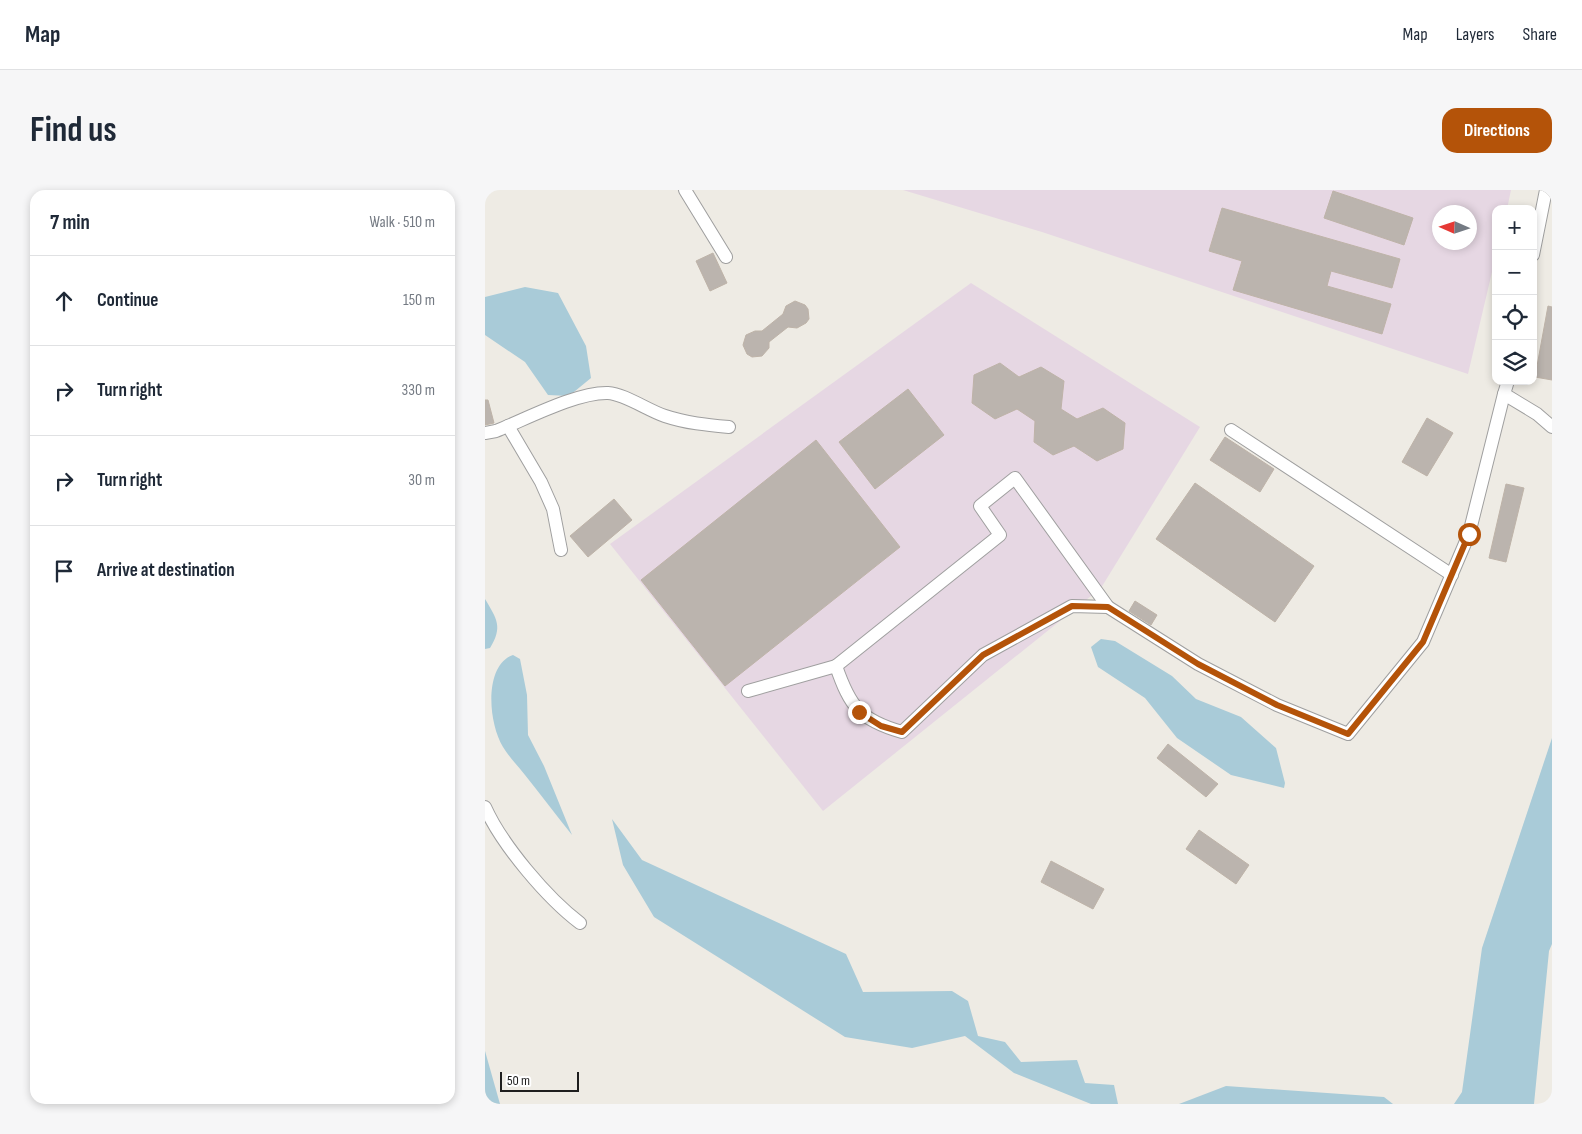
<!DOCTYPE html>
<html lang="en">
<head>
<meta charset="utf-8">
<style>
  body { margin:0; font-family:"Sofia Sans Condensed",sans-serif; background:#f6f6f7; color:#1f2937 }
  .controls { position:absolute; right:15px; top:15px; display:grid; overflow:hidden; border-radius:10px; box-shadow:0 2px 8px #0003 }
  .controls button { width:45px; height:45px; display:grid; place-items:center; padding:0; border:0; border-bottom:1px solid #e0e1e3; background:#fff; color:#1f2937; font:25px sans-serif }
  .compass { position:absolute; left:947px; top:15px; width:45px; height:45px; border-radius:50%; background:#fff; box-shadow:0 2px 8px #0003; rotate:273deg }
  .scale { position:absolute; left:15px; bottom:12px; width:79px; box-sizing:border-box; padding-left:5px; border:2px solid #1e1e1e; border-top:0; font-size:14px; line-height:18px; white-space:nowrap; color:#1e1e1e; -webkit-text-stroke:4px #fff; paint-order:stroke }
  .stop { position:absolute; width:15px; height:15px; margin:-11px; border:4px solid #b45309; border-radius:50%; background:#fff }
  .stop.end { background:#b45309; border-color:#fff; box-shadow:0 1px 5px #0008 }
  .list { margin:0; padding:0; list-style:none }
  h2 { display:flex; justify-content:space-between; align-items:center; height:65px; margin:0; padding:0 20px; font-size:21px }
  h2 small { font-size:16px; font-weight:400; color:#747a83 }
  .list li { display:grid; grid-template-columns:32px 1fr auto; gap:15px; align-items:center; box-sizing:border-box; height:90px; padding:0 20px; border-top:1px solid #e0e1e3 }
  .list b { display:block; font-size:19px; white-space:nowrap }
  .list em { font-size:16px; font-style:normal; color:#747a83 }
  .icon { flex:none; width:28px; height:28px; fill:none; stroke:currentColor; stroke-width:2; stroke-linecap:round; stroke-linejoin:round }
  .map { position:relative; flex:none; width:1067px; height:914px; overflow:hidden; border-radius:15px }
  header { display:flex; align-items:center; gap:30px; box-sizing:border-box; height:70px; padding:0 25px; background:#fff; border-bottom:1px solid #e0e1e3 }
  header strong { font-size:24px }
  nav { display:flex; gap:28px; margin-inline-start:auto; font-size:18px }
  .intro { display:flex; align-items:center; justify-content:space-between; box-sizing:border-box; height:120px; padding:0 30px }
  h1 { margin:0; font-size:35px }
  .button { padding:12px 22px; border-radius:15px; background:#b45309; color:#fff; font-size:18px; font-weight:700 }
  main { display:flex; gap:30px; padding:0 30px }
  aside { flex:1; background:#fff; border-radius:15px; box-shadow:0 2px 8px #0003 }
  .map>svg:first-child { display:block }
</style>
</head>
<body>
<header>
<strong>Map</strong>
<nav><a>Map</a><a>Layers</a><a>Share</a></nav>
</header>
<div class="intro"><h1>Find us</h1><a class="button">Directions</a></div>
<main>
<aside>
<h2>7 min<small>Walk · 510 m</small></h2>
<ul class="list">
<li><svg class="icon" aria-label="ahead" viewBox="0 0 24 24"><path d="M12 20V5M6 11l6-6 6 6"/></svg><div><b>Continue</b></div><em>150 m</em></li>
<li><svg class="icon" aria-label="right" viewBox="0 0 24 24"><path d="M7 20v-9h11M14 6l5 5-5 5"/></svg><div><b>Turn right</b></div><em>330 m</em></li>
<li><svg class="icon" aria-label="right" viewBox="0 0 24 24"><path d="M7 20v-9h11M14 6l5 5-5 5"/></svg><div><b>Turn right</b></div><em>30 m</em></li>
<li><svg class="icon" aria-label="arrive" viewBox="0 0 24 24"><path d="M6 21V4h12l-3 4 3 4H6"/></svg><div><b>Arrive at destination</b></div></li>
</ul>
</aside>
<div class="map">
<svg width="1067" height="914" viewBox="0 0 1067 914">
  <rect width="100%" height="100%" fill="#eeebe4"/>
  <g fill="#e6d7e3" fill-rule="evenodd">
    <path d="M418 0H1026L1022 19H1011V65L983 184 557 42ZM954 22H984V52H954Z"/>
    <path d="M486 93 715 237 616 398 338 621 125 354Z"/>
  </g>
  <g fill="#a9cbd8">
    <path d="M40 97 73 103 101 156 106 188 84 206 63 205 40 172 0 145V107Z"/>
    <path d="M0 409C12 429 18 437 5 458L0 459Z"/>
    <path d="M616 449 630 451 687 486 711 509 756 527 791 558 800 593 799 598 746 585 692 548 660 508 613 477 606 457Z"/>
    <path d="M28 465 35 469 42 505 43 545 59 576 87 645C71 625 56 605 40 585 33 576 24 567 18 557 2 530 0 474 28 465Z"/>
    <path d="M1067 548V754L1064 761 1049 914H969L977 902 997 758Z"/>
    <path d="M127 629 157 670 361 764 378 802 467 801 483 811 493 846 520 852 536 872 592 870 600 893 629 895 633 914H606L529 883 480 846 427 858 360 847 169 727 138 675Z"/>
    <path d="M0 861 15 914H0Z"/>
    <path d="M741 896 899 907 908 914H694Z"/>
  </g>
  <g fill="#bbb4ae" stroke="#beb3a8">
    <path d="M848 1 928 28 919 55 839 28Z"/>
    <path d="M737 18 915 69 907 98 846 81 842 96 906 114 897 144 748 100 757 71 724 61Z"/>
    <path d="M228 63 242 93 225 101 211 71Z"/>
    <path d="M310 111 320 115 323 119 324 129 321 133 312 138 303 137 284 152V158L277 166 267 167 262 164 258 155 261 145 270 141H277L298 124 301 116Z"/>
    <path d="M1063 116 1067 117V190L1050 187Z"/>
    <path d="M515 173 534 187 556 177 579 191 576 219 592 229 618 218 640 233 638 259 612 271 589 256 568 265 549 252 550 231 532 219 510 229 487 213 489 185Z"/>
    <path d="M423 199 459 245 390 299 354 252Z"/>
    <path d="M0 210H3L9 233 0 235Z"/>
    <path d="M942 228 968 243 942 286 917 272Z"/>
    <path d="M740 247 789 279 775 302 725 270Z"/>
    <path d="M331 250 415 357 240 496 156 390Z"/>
    <path d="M710 293 829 376 790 432 671 349Z"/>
    <path d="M1021 294 1039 298 1021 372 1004 368Z"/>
    <path d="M129 309 147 330 103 367 85 346Z"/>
    <path d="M650 411 672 425 666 435 644 421Z"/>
    <path d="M683 554 733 594 721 607 672 568Z"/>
    <path d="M714 640 764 675 751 694 701 659Z"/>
    <path d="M566 671 619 699 608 719 556 692Z"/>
  </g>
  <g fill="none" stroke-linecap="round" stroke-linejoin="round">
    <g stroke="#9f9f9f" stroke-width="14">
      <g id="minor">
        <path d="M200 0 241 67"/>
        <path d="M1048 65 1061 0"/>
        <path d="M1023 191 1019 204 1052 224 1067 237"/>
        <path d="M23 236 56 292 68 319 76 360"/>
        <path d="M746 240 967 385"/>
        <path d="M0 243 11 241C41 229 92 202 123 203 140 204 162 220 180 226 201 233 222 235 244 237"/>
        <path d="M351 476 515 345 495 316 530 288 623 417"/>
        <path d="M263 501 351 476C365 517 375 530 417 542L498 465 587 416 623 417 713 474 792 515 863 544 938 452 984 344 1019 204"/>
        <path d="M0 617C17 655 62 708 95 733"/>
      </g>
    </g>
    <use href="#minor" stroke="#fff" stroke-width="12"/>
  </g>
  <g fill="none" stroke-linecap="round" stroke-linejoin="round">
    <path stroke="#b45309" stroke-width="6" d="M374 522 396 536 417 542 498 465 587 416 623 417 713 474 792 515 863 544 938 452 984 344"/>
  </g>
</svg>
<div class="controls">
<button>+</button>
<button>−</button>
<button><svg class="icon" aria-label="locate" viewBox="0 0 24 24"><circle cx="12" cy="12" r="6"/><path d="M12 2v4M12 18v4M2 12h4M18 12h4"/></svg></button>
<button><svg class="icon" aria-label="layers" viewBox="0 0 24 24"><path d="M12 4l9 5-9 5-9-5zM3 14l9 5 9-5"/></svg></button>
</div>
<svg class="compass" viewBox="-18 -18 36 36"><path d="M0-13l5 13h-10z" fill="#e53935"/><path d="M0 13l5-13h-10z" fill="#747a83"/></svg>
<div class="scale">50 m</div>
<div class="stop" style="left:984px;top:344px"></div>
<div class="stop end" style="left:374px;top:522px"></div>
</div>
</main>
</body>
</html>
